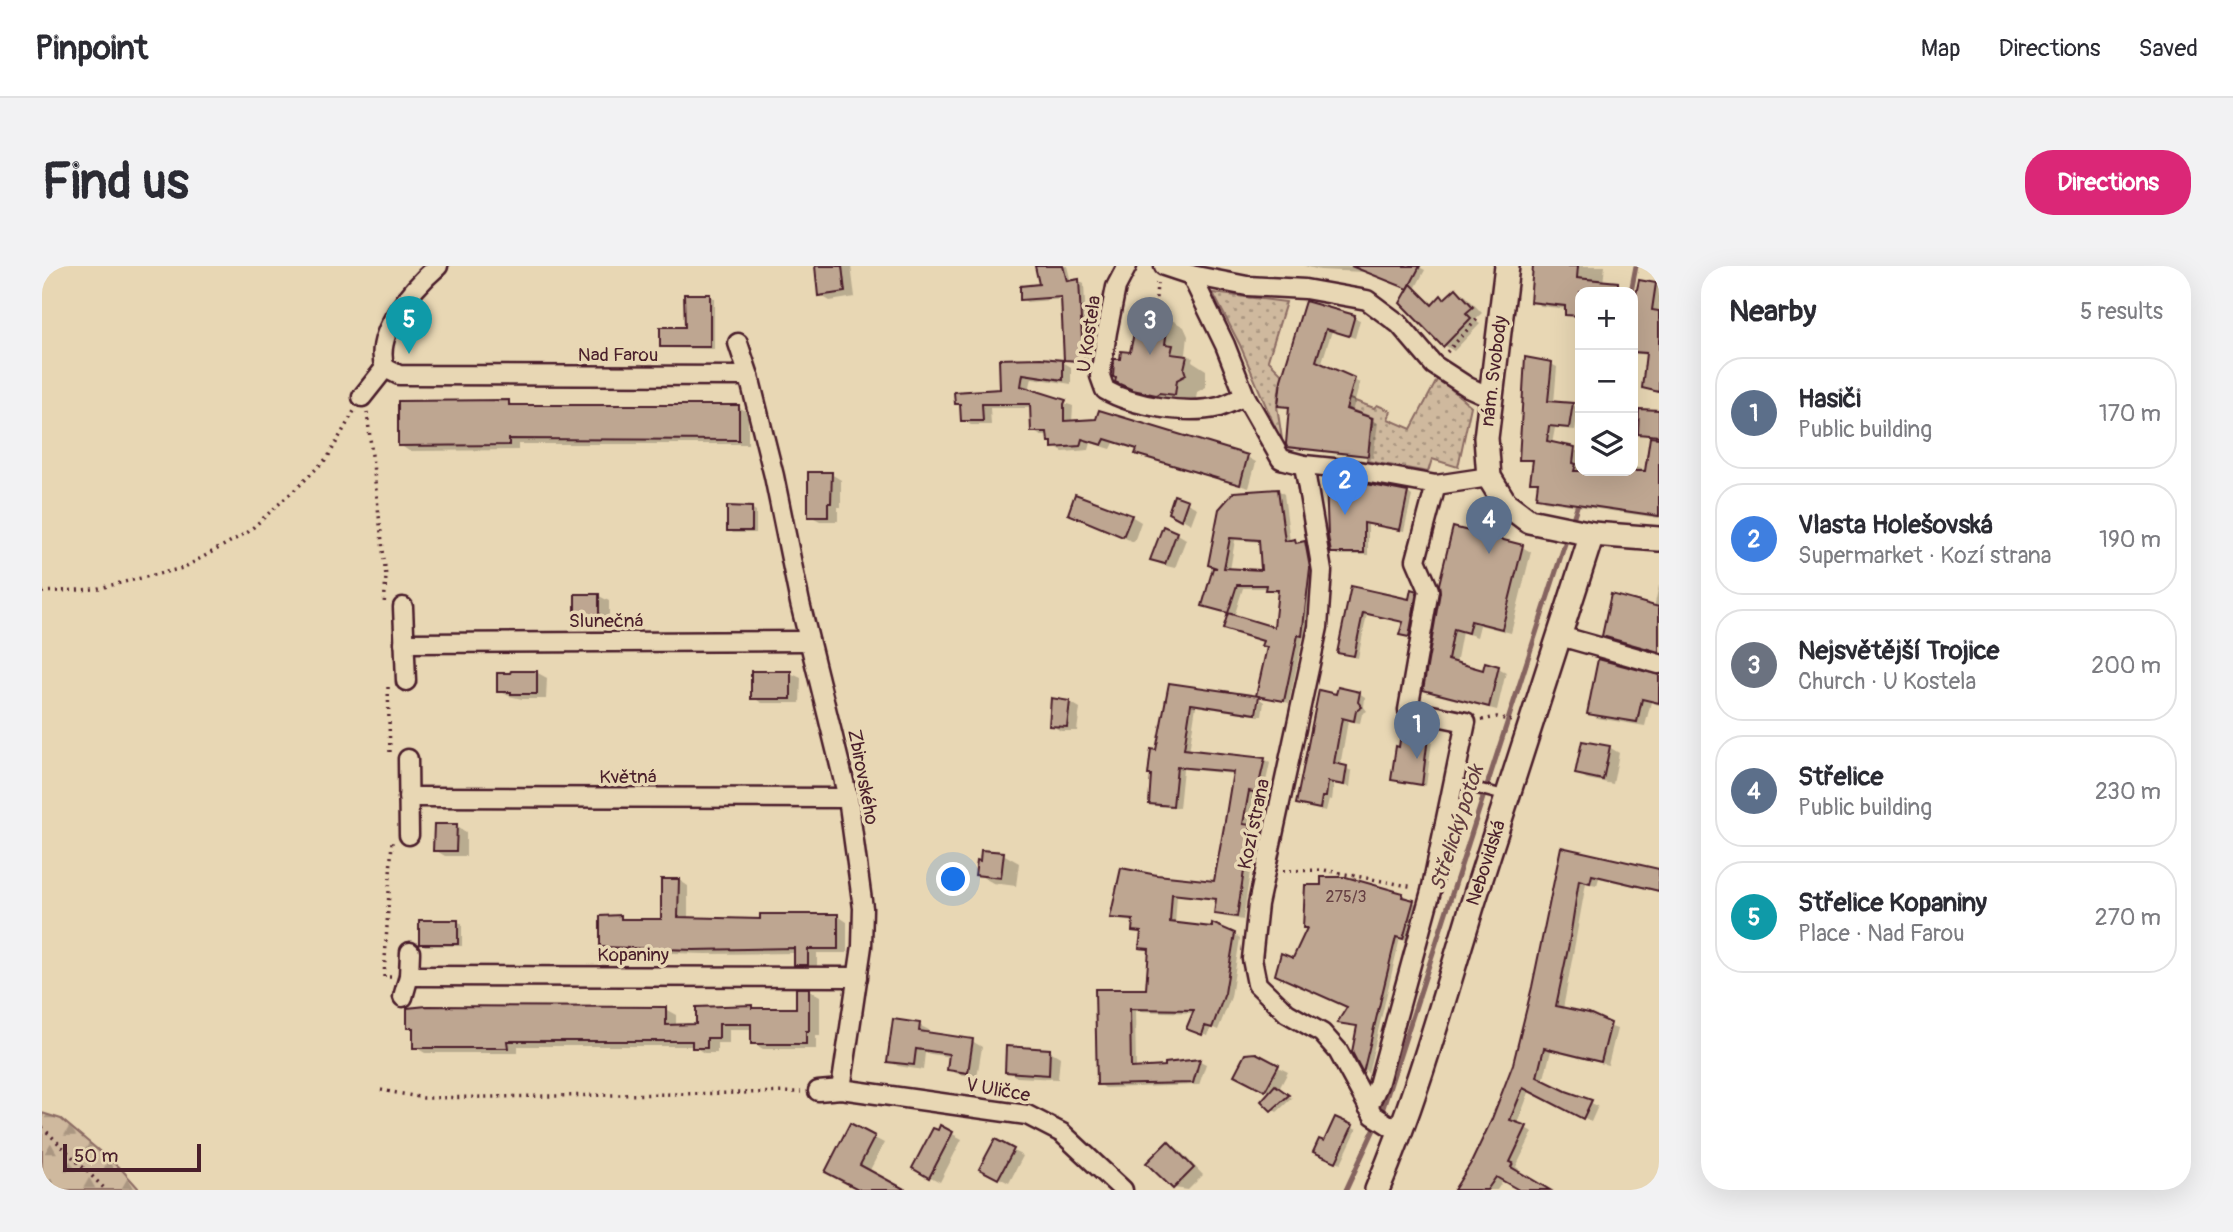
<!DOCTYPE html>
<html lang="en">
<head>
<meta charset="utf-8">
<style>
  body { margin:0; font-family:Pangolin,sans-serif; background:#f2f2f3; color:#2b2b33 }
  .controls { position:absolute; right:21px; top:21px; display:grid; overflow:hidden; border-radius:14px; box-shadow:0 7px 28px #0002 }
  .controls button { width:63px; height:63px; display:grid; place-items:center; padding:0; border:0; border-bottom:2px solid #e1e1e2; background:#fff; color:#2b2b33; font:35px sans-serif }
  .scale { position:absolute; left:21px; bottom:18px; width:138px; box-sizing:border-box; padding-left:7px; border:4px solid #4a1f2b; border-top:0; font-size:19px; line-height:24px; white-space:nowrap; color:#4a1f2b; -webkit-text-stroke:5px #e8d7b4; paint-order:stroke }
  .you { position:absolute; left:912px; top:614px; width:24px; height:24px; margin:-18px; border:5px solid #fff; border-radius:50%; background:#1a73e8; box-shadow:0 0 0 10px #1a73e833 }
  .badge { display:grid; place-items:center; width:46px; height:46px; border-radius:50%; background:#db2777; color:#fff; font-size:23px; font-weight:700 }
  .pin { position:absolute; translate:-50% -58px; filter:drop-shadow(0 2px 4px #0008) }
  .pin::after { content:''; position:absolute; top:37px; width:24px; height:21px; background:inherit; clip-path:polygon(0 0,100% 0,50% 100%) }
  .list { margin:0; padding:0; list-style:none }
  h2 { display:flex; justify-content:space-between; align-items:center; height:91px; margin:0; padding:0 28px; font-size:30px }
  h2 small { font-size:23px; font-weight:400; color:#7c7c81 }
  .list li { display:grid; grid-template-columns:46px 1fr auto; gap:21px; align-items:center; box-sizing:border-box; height:112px; margin:0 14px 14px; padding:0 14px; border:2px solid #e1e1e2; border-radius:28px }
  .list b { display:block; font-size:26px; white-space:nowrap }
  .list p { margin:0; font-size:23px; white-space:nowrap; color:#7c7c81 }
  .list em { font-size:23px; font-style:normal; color:#7c7c81 }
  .icon { flex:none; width:38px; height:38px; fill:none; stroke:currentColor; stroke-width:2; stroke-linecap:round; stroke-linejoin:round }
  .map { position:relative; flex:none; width:1617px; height:924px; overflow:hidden; border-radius:28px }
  header { display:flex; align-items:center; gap:42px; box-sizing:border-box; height:98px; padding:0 35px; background:#fff; border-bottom:2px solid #e1e1e2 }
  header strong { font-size:33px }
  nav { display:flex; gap:38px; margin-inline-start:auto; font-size:24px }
  .intro { display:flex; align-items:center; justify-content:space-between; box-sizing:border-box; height:168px; padding:0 42px }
  h1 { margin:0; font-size:49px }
  .button { padding:18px 32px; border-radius:28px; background:#db2777; color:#fff; font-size:24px; font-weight:700 }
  main { display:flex; gap:42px; padding:0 42px }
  aside { flex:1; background:#fff; border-radius:28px; box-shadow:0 7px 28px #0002 }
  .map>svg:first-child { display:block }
</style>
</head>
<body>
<header>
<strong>Pinpoint</strong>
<nav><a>Map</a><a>Directions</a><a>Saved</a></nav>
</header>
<div class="intro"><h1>Find us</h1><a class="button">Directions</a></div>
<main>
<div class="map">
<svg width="1617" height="924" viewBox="0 0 1617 924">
  <defs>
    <pattern id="green-dots" width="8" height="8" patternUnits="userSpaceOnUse" patternTransform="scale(1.75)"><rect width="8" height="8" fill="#cfb99e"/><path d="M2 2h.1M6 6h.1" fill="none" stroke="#aa9681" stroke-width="1.8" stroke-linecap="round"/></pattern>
    <pattern id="forest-firs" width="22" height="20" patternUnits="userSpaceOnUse" patternTransform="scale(1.75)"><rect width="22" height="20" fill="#cfb99e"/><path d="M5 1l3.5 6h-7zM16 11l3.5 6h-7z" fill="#aa9681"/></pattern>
  </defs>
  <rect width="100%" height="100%" fill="#e8d7b4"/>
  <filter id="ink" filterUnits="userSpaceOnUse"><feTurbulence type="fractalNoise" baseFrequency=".0143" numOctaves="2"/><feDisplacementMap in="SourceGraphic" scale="14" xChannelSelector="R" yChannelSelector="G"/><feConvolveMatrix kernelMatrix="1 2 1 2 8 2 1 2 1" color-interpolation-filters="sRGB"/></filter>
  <g filter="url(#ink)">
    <path fill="url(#green-dots)" stroke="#8c6c64" stroke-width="2" d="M1171 27 1244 36 1226 94 1240 108 1332 142 1335 139 1349 145 1346 153 1369 163 1396 112 1429 140 1416 201 1390 193 1386 206 1325 195 1331 152 1238 118 1235 140 1241 180 1198 79Z"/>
    <path fill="url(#forest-firs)" stroke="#8c6c64" stroke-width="2" d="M0 847 19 853 81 905 98 924H0Z"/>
    <g fill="#0003" fill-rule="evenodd">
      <path d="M775 0H809L813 31 788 35 778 29Z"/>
      <path d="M995 0H1025L1029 16 1037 15 1042 18 1046 97 1029 96 1024 93 1021 33 985 36 980 33 999 20Z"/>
      <path d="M1262 0H1375L1383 4 1373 23 1393 39 1403 34 1414 24 1424 30 1440 47 1432 54 1438 58 1412 85 1402 79 1368 23 1322 6 1278 4Z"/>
      <path d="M1493 0H1563L1560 26H1538V53L1524 48 1525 43 1499 40 1490 35Z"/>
      <path d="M1598 16 1617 20V127L1602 121 1605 89 1591 87V50Z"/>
      <path d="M668 30 672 32V83L624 82 619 80 644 63Z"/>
      <path d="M1264 37 1318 54 1313 72 1290 65 1279 99 1318 117 1310 146 1336 157 1331 192 1253 183 1247 180 1249 143 1238 139Z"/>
      <path d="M1121 49 1142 61 1146 70 1144 88 1151 92 1150 95 1164 104V121L1155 126 1153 140 1128 138 1096 127 1075 115 1080 95 1090 88 1098 68Z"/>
      <path d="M958 95 1021 96 1029 101V118L990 112 987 125 1031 140 1030 156 1205 191 1214 196 1207 222 1103 192 1095 187 1096 184 1072 177 1069 183 1049 177 1047 184 1021 186 1012 181V178L1007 175V170H999L991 165 990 142H948L949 159H929L921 154 920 140 914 137 960 125Z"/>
      <path d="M1509 98 1515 101 1512 137 1531 139 1536 142 1533 164 1513 162 1510 178 1538 186V205H1591V201L1605 204 1617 201V252L1502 235 1496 231V218L1490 215 1492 196 1479 193Z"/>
      <path d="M466 136 474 141H696L706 146V178H476V184L367 185 358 179Z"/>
      <path d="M789 208 799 214V241H796V255H778L768 250Z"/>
      <path d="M1236 224 1242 228 1248 276 1263 277 1269 280 1273 306 1265 372 1261 371 1247 437 1216 429 1226 382 1221 379 1222 376 1183 362 1188 348 1162 339 1173 301 1178 244ZM1193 274 1219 276 1221 305 1188 304ZM1201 322H1225L1231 326H1237L1234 364 1192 351Z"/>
      <path d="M1366 227 1370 230 1362 265 1326 258V289H1295L1290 286 1287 270Z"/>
      <path d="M1133 231 1155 242 1149 258 1128 246Z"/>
      <path d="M709 242 714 245V267H691L687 264Z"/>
      <path d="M1028 248 1089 250 1099 256 1092 276Z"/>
      <path d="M1134 267 1144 273 1133 302 1120 299 1110 294Z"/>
      <path d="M1480 281 1489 286 1469 367 1438 359 1435 371 1420 366 1414 398 1443 406 1456 402 1464 406 1455 444 1391 428 1383 423 1400 326Z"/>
      <path d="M1617 319V387L1571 374 1562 369 1612 342Z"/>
      <path d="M1310 322 1368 335 1374 327 1379 330 1372 372 1359 368 1362 356 1325 348 1316 392 1297 387Z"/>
      <path d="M557 330 567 335V354L545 355 535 349Z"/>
      <path d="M494 406 505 412 504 433H480L467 430 457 425Z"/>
      <path d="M748 407 759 412 758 437H720L710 431Z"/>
      <path d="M1617 410V439L1609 436 1603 460 1555 452 1547 447Z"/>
      <path d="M1128 419 1215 432 1212 449 1154 440 1147 486 1222 493 1228 497 1221 529 1212 527 1207 560 1214 564 1201 654 1179 650 1173 647 1175 634 1135 630 1133 659 1192 668 1198 672 1189 731 1176 764 1169 761 1166 770 1152 766 1153 747 1093 745 1094 803 1125 802V798L1158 795 1164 798 1157 819 1063 822 1057 818 1055 725H1105L1109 685 1099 681 1100 668 1092 665 1093 656 1076 654 1070 651 1115 610 1173 617 1192 508 1141 503 1137 542 1114 540 1109 537Z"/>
      <path d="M1317 427 1323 431 1322 441 1325 445 1320 448 1318 457 1306 455 1298 500 1310 505 1308 521 1292 518 1290 534 1287 533 1284 545 1262 541 1256 537 1296 430Z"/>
      <path d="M1218 433 1222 436 1220 450H1215Z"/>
      <path d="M1028 436 1038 442 1035 465H1019L1009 459Z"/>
      <path d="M1361 469 1390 475 1384 520 1351 513Z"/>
      <path d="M1567 481 1577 487 1571 518 1545 513 1535 507Z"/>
      <path d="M414 560 424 566V590H403L393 584Z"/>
      <path d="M1520 583 1617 605V626L1557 612 1555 619 1544 617 1521 743 1575 763 1566 799 1509 785 1501 816 1556 840 1549 856 1488 824 1475 858 1491 866 1474 901 1477 903 1474 907 1504 924H1483L1462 913 1455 924H1413L1431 898 1473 799 1492 722Z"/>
      <path d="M961 588 977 597 974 620 951 617 935 608Z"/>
      <path d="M637 614 646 620V653L720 655 796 650 805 656V687H775V704H763L753 698V687L663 688 570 685 560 680 579 651 584 654 621 655Z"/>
      <path d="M1360 629 1365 631 1364 634 1376 638 1365 674 1358 672 1326 808 1312 786 1317 761 1297 757 1307 741 1252 695Z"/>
      <path d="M415 655 420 658V680H383L379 677Z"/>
      <path d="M767 724 778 730V770H774V783H721L711 777 710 763H687V777H675V787H662L651 780H476V787H383L373 781V764L366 761 623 743 634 749V761L655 760V743L710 741 715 744H755Z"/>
      <path d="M877 759 887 764 886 768 930 775 940 781 935 811 916 808 907 803 908 791 883 787 881 804 856 800 847 795Z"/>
      <path d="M1008 785 1018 791 1016 813 975 811 965 805Z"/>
      <path d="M1236 801 1246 806 1237 823 1250 832 1235 846 1230 843 1228 826 1204 814Z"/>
      <path d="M1294 853 1315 863 1299 897 1277 888Z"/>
      <path d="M809 860 842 877 827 906 860 924H820Z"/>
      <path d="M899 862 920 873 898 916 872 902Z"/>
      <path d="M1126 878 1136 883 1161 909 1146 924 1132 922Z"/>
      <path d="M971 885 981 890 967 917 940 903Z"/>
    </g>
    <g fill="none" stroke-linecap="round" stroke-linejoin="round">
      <g stroke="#85635e" stroke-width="5">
        <path d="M1589 26 1594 0"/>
        <path d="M1529 259 1538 231"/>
        <path d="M1339 848 1526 268"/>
        <path d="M1304 924 1335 857"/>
      </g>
    </g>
    <g fill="#bea691" stroke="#4a1f2b" stroke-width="2" fill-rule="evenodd">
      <path d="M773 0H800L803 26 776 30Z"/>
      <path d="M993 0H1021L1025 15 1037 13 1041 95 1022 94 1019 31 978 34V20L997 18Z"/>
      <path d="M1309 0H1378L1366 23Z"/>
      <path d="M1491 0H1536L1535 12 1576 16V26H1538V50L1523 49V40L1488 36Z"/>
      <path d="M1597 14 1614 17 1610 44 1617 45V126L1600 122 1604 87 1591 86V42Z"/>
      <path d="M1369 18 1390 39 1399 29 1402 33 1414 22 1431 41 1424 47 1429 52 1401 81 1358 37Z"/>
      <path d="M642 28H668V81H618V61H643Z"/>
      <path d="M1263 35 1313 49 1307 70 1284 63 1274 95 1313 112 1304 143 1330 152 1326 190 1245 181 1244 178 1247 141 1236 140 1239 114Z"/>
      <path d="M1104 45 1121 47 1126 57 1123 78 1131 79 1129 88 1145 90 1142 103 1144 109 1135 114 1133 129 1117 127 1114 129 1091 124 1073 116 1074 112 1071 111 1072 93H1078L1079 85 1088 86 1092 67H1096L1098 55Z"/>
      <path d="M1483 91 1510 96 1506 135 1531 137 1527 162 1507 160 1505 175 1533 181 1531 197 1534 198 1532 205H1603L1608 171 1617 172V250L1494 232 1496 216H1488L1491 194H1477Z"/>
      <path d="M999 92 1021 94V114L981 108 979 120 1024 134 1022 138V155L1054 153 1057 144 1206 189 1198 219 1093 188 1095 183 1063 173 1060 179 1040 173 1038 180 1010 182V176H1006L1005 166H989L988 138H940L941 155H919L918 138H913L912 126 958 123 957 93Z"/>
      <path d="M467 134V139H697V174L467 173V179L356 180V135Z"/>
      <path d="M1597 143 1617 144V170L1596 168Z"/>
      <path d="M766 206H790L789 237H786V251H766Z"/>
      <path d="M1284 214 1309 215 1366 226 1358 264 1322 257V287H1289L1286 270Z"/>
      <path d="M1236 223 1243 275 1253 273 1254 277 1263 275 1268 302 1260 370 1256 369 1242 435 1214 430 1225 381 1219 380 1221 375 1181 363 1186 347 1160 340 1171 302H1175L1166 299 1177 243 1192 226ZM1188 272 1217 274 1219 304 1182 302ZM1195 319H1224L1223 324H1236L1232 361 1186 347Z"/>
      <path d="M1033 228 1090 249 1081 271 1026 248Z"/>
      <path d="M1132 229 1146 234 1139 254 1126 247Z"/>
      <path d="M685 240 710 241V265H685Z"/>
      <path d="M1121 260 1135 266 1123 298 1108 294Z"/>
      <path d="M1411 261 1481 279 1460 363 1429 355 1426 367 1412 363 1406 394 1441 404 1443 396 1457 400 1447 441 1381 424 1398 326 1397 318Z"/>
      <path d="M1309 320 1367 333 1369 323 1375 325 1367 371 1357 369 1361 356 1321 347 1312 390 1295 387Z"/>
      <path d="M533 328H557V349L533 350Z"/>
      <path d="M1569 328 1617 341V386L1560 370Z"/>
      <path d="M1556 393 1617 409V437L1600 433 1595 456 1545 448Z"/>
      <path d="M469 405H495V428H469V426H455V407H468Z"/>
      <rect x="709" y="405" width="40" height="28"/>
      <path d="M1127 417 1217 430 1214 448 1149 438 1142 483 1223 492 1215 527 1207 525 1201 558 1209 559 1195 651 1172 648 1174 633 1130 628 1128 656 1170 661V657L1193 667 1183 727 1170 762 1163 760 1160 769 1144 763 1152 744 1088 743 1089 802 1123 800V797L1158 793 1151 817 1055 819 1053 723H1104L1107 683 1097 682 1099 666 1090 665 1091 654 1068 652 1079 602 1115 609 1172 615 1183 555 1191 506 1135 501 1131 540 1107 538 1109 509H1106L1109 483 1114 484Z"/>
      <path d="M1296 421 1318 426 1316 436 1320 441 1314 445 1312 455 1300 452 1292 497 1305 500 1302 519 1286 516 1284 531H1280L1278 543 1254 538 1277 424 1294 428Z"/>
      <path d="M1009 432 1028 435 1025 461 1007 460Z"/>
      <path d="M1359 467 1386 471 1380 519 1349 514 1354 480 1357 481Z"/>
      <path d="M1540 475 1568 480 1561 514 1533 508Z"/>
      <path d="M392 558H415L414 585H391Z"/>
      <path d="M1519 581 1617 603V625L1550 609 1548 617 1537 614 1527 678 1514 740 1547 747 1569 757 1559 796 1502 782 1495 811 1524 825 1550 834 1541 853 1481 822 1468 854 1485 860 1468 896 1471 897 1469 901 1508 924H1477L1454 911 1445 924H1412L1429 897 1449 855 1471 798 1490 721Z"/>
      <path d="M939 584 962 586 959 612 933 609 935 594 938 595Z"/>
      <path d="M1279 611H1304L1361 627 1360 631 1372 634 1361 673 1354 671 1321 807 1310 786 1315 760 1295 757 1305 741 1233 709 1239 687 1251 692 1265 662H1261L1263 619H1279Z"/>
      <path d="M619 613H637L636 651 718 653V648H796V683H766V699H752V682L652 684 558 681V650L579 649V653H619Z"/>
      <rect x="377" y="654" width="39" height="24"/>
      <path d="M754 722H767V765H764V778H709V758H677V772H665V782H650V775H465L466 782H371V762H365V742L385 740 624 741V759L654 758V741L710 739V742H754Z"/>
      <path d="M851 753 878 757 877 765 931 773 926 807 905 804 907 788 874 783 872 799 845 796Z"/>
      <path d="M964 780 1008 783 1007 809 963 806Z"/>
      <path d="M1214 787 1237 799 1223 825 1192 809 1203 788Z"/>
      <path d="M1233 819 1247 829 1229 845 1219 835Z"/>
      <path d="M1293 851 1311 859 1294 896 1271 886 1277 873 1282 875Z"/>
      <path d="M808 857 833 870 818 899 864 924H818L783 906Z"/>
      <path d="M898 859 911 866 887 912 870 902 891 862 896 864Z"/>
      <path d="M953 873 972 883 956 913 937 903Z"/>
      <path d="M1126 875 1152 902 1131 923 1104 897Z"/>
    </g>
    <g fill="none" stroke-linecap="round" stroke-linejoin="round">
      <g stroke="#4a1f2b" stroke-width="14">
        <path id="service" d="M1411 516 1464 530"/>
      </g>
      <g stroke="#4a1f2b" stroke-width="23">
        <g id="minor">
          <path d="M1085 0 1074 21 1065 66 1058 110 1063 124C1091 140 1144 149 1177 141 1186 138 1194 134 1203 130"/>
          <path d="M1122 0 1149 9 1205 20 1263 23 1325 34 1357 58 1392 99 1426 121 1448 131"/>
          <path d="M1149 9 1183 79 1203 130 1239 193 1262 199 1311 204 1394 219 1374 294 1387 324 1366 444 1424 456 1389 625 1336 819 1326 841"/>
          <path d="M696 77 707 110"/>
          <path d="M343 102 357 109 707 110 732 210 758 337 806 532 821 642 820 680 799 823"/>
          <path d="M343 102C330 68 372 21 396 0"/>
          <path d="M320 131 343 102"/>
          <path d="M1262 199 1280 305 1276 361 1216 638 1210 693 1215 718 1245 747 1280 767 1296 785 1331 849 1359 867"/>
          <path d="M1394 219 1447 211"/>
          <path d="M361 341 364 415"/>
          <path d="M1518 370 1617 398"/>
          <path d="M362 377 767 375"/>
          <path d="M366 493 367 569"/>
          <path d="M366 531 806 532"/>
          <path d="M367 710 816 711"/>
          <path d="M361 731 367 710 368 686"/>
          <path d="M776 825 799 823 985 849 1020 867 1081 924"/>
        </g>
      </g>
      <g stroke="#4a1f2b" stroke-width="28">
        <g id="tertiary">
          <path d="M1465 0 1444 172 1447 211 1463 237 1487 255 1550 268 1617 273"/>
          <path id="s1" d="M1335 924C1375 831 1401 734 1431 637 1471 514 1510 391 1550 268"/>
        </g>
      </g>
      <g stroke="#4a1f2b" stroke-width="3.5" stroke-dasharray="2 5" stroke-linecap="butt">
        <path d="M1113 46 1115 17"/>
        <path d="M1405 86 1438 50"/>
        <path d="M325 146 344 310 342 340"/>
        <path d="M0 326 53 323 141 302 206 266 259 218 286 191 312 145"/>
        <path d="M346 421 348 487"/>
        <path d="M1440 454 1455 451 1470 455"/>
        <path d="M1241 605 1282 604 1372 621"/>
        <path d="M349 711H342L350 575"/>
        <path d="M339 824 382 832 759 826"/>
        <path d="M0 861 64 924"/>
      </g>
      <use href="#service" stroke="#e8d7b4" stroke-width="9"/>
      <use href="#minor" stroke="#e8d7b4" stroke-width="18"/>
      <use href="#tertiary" stroke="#e8d7b4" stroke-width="23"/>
    </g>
  </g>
  <g text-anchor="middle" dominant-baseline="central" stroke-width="7" stroke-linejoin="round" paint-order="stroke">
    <g font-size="16" fill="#674144">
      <text x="1304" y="631">275/3</text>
    </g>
    <g font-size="19" fill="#4a1f2b" stroke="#e8d7b4">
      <text transform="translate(1047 68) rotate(-82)">U Kostela</text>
      <text x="576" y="89">Nad Farou</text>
      <text transform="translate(1452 105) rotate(-83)">nám. Svobody</text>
      <text x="564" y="355">Slunečná</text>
      <text x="586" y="511">Květná</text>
      <text transform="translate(821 511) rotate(79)">Zbirovského</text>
      <text transform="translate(1212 558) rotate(-78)">Kozí strana</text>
      <text stroke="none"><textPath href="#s1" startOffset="345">Nebovidská</textPath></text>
      <text x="591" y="689">Kopaniny</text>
      <text transform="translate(956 824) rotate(10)">V Uličce</text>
    </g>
    <g font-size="21" font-style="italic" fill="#623c40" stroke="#e8d7b4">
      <text transform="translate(1415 562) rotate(-72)">Střelický potok</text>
    </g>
  </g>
</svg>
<div class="controls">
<button>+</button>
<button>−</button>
<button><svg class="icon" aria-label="layers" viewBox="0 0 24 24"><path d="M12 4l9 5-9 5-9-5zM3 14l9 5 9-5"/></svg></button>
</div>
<div class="scale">50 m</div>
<div class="you"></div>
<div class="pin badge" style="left:1375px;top:493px;background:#5c6f8a">1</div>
<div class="pin badge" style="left:1303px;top:249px;background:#3f7fe0">2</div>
<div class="pin badge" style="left:1108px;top:89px;background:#6b7280">3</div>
<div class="pin badge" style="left:1447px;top:288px;background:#5c6f8a">4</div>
<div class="pin badge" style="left:367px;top:88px;background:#0f9aa8">5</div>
</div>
<aside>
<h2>Nearby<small>5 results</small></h2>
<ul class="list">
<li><span class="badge" style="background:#5c6f8a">1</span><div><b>Hasiči</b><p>Public building</p></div><em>170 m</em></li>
<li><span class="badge" style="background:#3f7fe0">2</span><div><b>Vlasta Holešovská</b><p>Supermarket · Kozí strana</p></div><em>190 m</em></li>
<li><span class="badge" style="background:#6b7280">3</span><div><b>Nejsvětější Trojice</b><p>Church · U Kostela</p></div><em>200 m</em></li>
<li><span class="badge" style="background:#5c6f8a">4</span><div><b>Střelice</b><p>Public building</p></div><em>230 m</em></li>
<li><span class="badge" style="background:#0f9aa8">5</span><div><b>Střelice Kopaniny</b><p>Place · Nad Farou</p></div><em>270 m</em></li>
</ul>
</aside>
</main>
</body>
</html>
